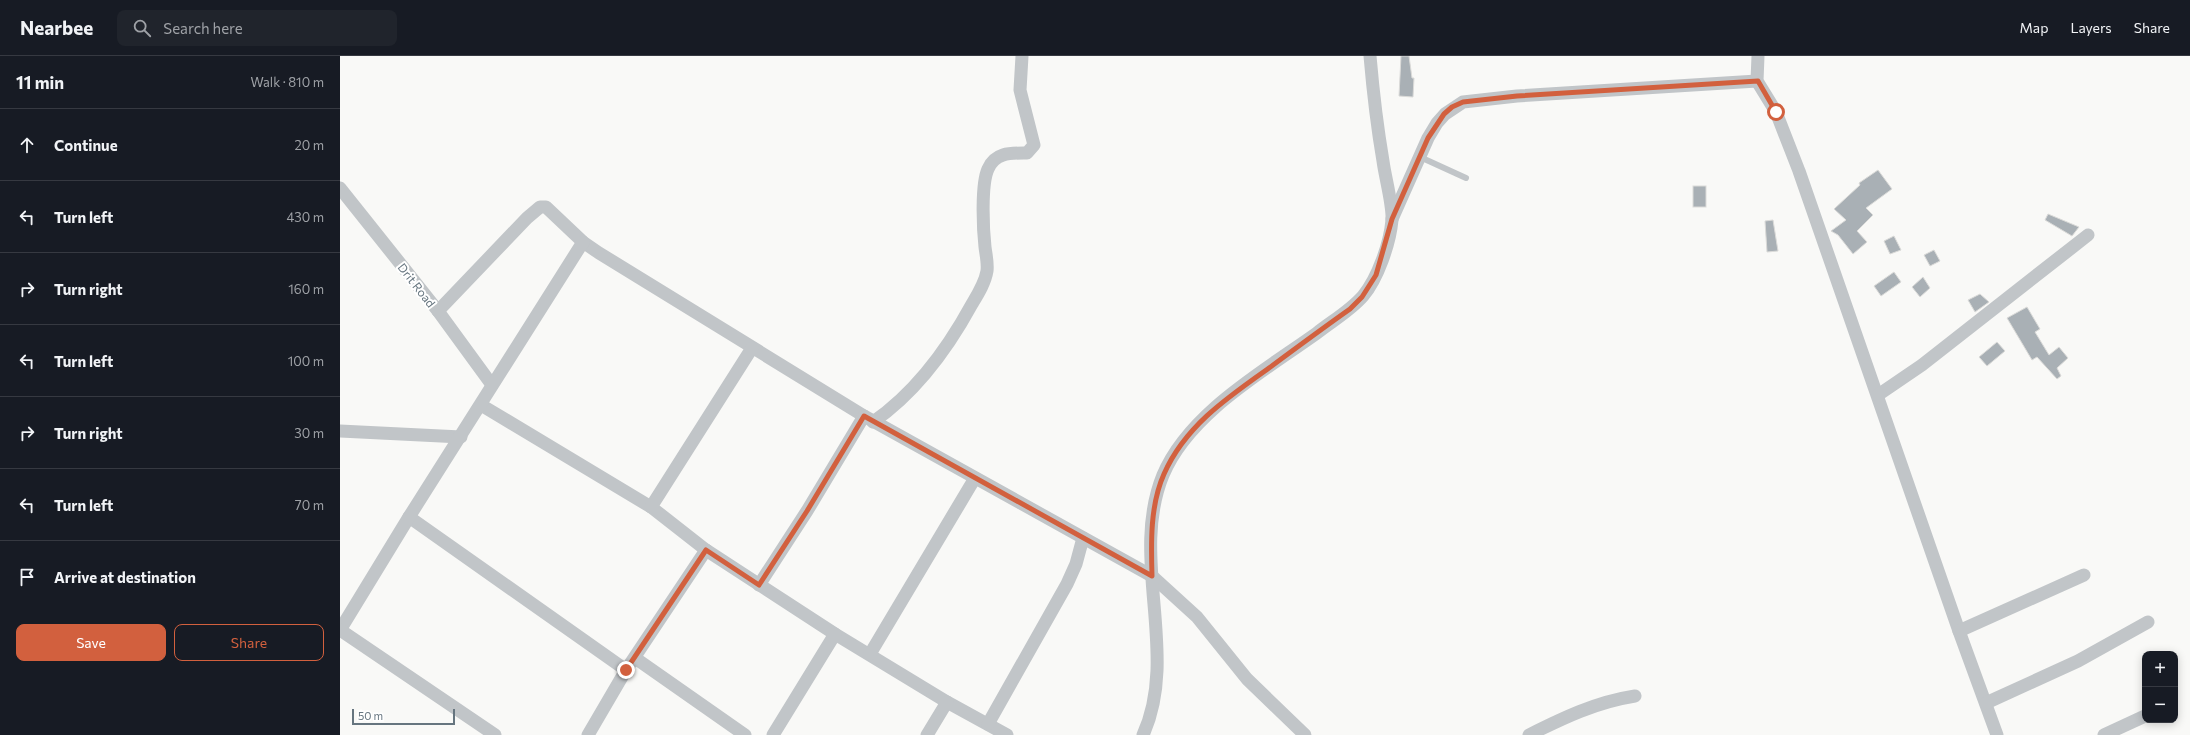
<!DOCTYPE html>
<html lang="en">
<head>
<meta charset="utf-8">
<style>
  body { margin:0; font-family:Commissioner,sans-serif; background:#20242c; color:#f1f3f6 }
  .controls { position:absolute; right:12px; bottom:12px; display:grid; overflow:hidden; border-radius:8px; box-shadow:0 2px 10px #0003 }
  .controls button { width:36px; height:36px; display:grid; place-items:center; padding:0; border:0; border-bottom:1px solid #363941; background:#171b24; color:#f1f3f6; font:20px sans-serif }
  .scale { position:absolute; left:12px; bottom:10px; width:103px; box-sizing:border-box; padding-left:4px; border:2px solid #66757f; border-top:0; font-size:11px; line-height:14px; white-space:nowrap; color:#66757f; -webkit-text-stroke:3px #fff; paint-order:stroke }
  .stop { position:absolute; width:12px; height:12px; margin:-9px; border:3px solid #d2603e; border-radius:50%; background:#fff }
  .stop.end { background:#d2603e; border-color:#fff; box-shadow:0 1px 4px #0008 }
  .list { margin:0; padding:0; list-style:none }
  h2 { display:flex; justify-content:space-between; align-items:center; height:52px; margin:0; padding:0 16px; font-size:17px }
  h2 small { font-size:13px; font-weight:400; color:#9ea1a6 }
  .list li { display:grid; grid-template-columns:26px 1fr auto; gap:12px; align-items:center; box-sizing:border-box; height:72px; padding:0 16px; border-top:1px solid #363941 }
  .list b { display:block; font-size:15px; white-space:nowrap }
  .list em { font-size:13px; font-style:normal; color:#9ea1a6 }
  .actions { display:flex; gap:8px; padding:12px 16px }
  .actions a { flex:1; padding:9px 0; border:1px solid #d2603e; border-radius:8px; text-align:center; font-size:14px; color:#d2603e }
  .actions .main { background:#d2603e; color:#fff }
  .icon { flex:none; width:22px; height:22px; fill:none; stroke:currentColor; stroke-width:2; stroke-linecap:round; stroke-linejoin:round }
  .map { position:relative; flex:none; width:1850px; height:679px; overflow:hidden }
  header { display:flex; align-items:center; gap:24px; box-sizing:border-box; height:56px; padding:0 20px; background:#171b24; border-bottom:1px solid #363941 }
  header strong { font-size:19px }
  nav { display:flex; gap:22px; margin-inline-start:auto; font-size:14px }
  .search { width:280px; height:36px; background:#20242c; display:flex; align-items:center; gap:10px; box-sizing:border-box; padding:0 14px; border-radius:8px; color:#9ea1a6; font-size:15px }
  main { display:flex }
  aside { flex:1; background:#171b24 }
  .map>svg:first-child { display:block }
</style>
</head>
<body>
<header>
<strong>Nearbee</strong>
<div class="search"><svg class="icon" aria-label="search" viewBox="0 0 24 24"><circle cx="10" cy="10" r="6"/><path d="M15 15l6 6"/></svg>Search here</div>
<nav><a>Map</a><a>Layers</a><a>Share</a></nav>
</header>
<main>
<aside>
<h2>11 min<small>Walk · 810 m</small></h2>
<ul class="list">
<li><svg class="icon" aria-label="ahead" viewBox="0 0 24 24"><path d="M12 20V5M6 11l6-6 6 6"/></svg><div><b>Continue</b></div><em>20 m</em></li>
<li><svg class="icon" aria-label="left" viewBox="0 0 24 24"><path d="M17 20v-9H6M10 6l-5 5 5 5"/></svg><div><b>Turn left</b></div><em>430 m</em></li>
<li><svg class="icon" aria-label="right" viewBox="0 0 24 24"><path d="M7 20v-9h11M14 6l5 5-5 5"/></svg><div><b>Turn right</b></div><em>160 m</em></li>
<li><svg class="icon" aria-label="left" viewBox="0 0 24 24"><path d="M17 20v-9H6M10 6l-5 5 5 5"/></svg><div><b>Turn left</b></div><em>100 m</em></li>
<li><svg class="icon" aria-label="right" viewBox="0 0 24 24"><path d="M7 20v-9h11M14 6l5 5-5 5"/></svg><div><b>Turn right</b></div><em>30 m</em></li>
<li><svg class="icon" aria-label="left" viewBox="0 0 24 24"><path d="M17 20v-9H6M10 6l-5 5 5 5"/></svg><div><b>Turn left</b></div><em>70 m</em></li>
<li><svg class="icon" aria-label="arrive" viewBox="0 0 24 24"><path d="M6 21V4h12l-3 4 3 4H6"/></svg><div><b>Arrive at destination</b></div></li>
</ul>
<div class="actions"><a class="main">Save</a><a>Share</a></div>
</aside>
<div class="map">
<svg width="1850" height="679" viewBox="0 0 1850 679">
  <rect width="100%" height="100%" fill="#f9f9f7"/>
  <g fill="#a9b0b5" stroke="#dbdbd9">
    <path d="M1061 0H1069L1072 22H1074L1073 41 1059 40Z"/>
    <path d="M1538 114 1552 133 1526 152 1533 159 1517 175 1527 186 1513 198 1498 179 1491 175 1506 164 1494 153 1520 129 1519 127Z"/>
    <rect x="1353" y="130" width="13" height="21"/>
    <path d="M1708 158 1739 171 1732 180 1705 164Z"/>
    <path d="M1433 164 1438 195 1427 196 1425 165Z"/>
    <path d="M1554 180 1561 194 1550 198 1544 185Z"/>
    <path d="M1594 194 1600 205 1590 210 1584 199Z"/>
    <path d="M1554 216 1561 226 1541 240 1534 230Z"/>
    <path d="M1583 221 1590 232 1580 241 1572 231Z"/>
    <path d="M1640 238 1649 246 1635 256 1628 244Z"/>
    <path d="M1687 251 1700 273 1695 276 1709 299 1719 291 1728 302 1717 312 1721 320 1717 323 1697 301 1692 304 1667 262Z"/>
    <path d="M1657 286 1665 295 1647 310 1639 301Z"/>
  </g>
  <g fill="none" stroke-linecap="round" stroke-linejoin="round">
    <path stroke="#c1c5c8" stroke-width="6" d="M1080 101 1126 122"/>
    <g stroke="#c1c5c8" stroke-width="13">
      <path d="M1418 0 1417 25 1436 56 1459 115 1619 575 1657 679"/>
      <path d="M0 132 98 255 152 329"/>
      <path d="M1052 163 1088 82 1097 67 1105 58 1123 46 1177 40 1417 25"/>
      <path d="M98 255 187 162 200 151H206L243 186 259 197 524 360 812 520 857 561 907 623 965 679"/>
      <path d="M1538 339 1582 309 1748 179"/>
      <path d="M141 349 311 451 366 494 495 578 607 646 667 679"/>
      <path d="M533 366C575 337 608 292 632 248 638 238 645 227 647 215 648 207 646 199 645 191 643 173 641 128 648 113 655 96 671 97 687 97L694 89 680 34 682 0"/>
      <path d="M0 375 121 381"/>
      <path d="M311 451 412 292"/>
      <path d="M69 461 286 614"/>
      <path d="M419 529 467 455 524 360"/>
      <path d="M0 574 69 461 243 186"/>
      <path d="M0 574 155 679"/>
      <path d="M1619 575 1744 519"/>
      <path d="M530 598 635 422"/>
      <path d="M295 602 405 679"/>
      <path d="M1646 647 1738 605 1808 566"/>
      <path d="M648 668 727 528 736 508 743 482"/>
      <path d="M248 679 286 614 366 494"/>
      <path d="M433 679 495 578"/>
      <path d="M587 679 607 646"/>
      <path d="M803 679C840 598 789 502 823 419 849 357 924 315 977 277 992 265 1010 255 1023 240 1038 222 1050 187 1052 164 1053 149 1045 121 1043 105 1037 70 1033 35 1030 0"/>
      <path d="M1189 679C1223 662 1256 646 1295 640"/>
      <path d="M1764 679 1805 660"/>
    </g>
  </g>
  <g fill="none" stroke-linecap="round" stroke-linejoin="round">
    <path stroke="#d2603e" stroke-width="5" d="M286 614 366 494 419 529 467 455 524 360 812 520C811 487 810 449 824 418 845 370 888 341 929 312 956 292 983 272 1010 253L1022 241 1036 219 1052 163 1088 82 1104 58 1112 51 1123 46 1177 40 1418 25 1436 56"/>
  </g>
  <g text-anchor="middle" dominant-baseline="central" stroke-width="4" stroke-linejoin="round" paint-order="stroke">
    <g font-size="12" fill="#66757f" stroke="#fff">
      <text transform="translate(77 229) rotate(52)">Drit Road</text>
    </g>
  </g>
</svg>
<div class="controls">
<button>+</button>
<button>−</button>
</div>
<div class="scale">50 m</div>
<div class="stop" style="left:1436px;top:56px"></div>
<div class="stop end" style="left:286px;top:614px"></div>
</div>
</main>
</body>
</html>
